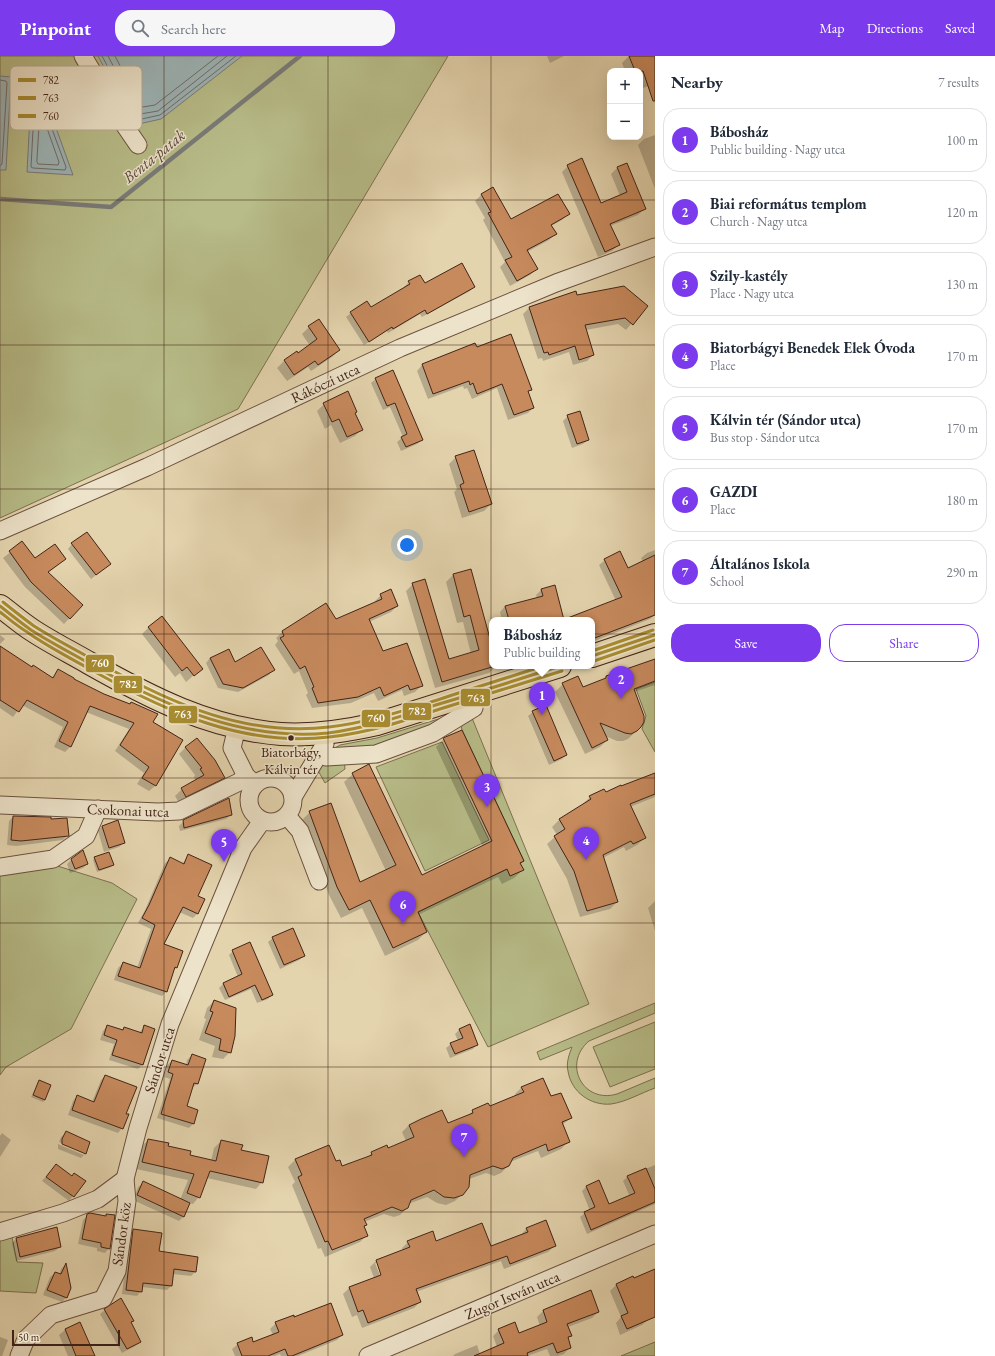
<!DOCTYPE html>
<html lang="en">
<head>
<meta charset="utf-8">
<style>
  body { margin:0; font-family:"EB Garamond",serif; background:#f6f6f7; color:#1f2937 }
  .controls { position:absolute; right:12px; top:12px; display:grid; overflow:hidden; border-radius:8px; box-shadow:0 4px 16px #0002 }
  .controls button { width:36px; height:36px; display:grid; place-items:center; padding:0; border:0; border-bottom:1px solid #e0e1e3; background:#fff; color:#1f2937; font:20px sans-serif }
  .scale { position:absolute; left:12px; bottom:10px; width:108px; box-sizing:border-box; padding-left:4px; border:2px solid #432418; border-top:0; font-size:11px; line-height:14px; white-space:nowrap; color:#432418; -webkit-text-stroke:3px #ede3ca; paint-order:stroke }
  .you { position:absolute; left:407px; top:489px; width:14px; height:14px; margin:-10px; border:3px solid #fff; border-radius:50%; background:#1a73e8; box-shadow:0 0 0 6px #1a73e833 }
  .badge { display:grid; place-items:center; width:26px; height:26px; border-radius:50%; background:#7c3aed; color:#fff; font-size:13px; font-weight:700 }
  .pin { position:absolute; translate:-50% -33px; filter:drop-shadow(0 1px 2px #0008) }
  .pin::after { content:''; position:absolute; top:21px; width:14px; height:12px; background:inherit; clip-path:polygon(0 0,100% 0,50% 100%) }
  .popup { position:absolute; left:489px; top:561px; width:106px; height:52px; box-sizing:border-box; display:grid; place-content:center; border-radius:8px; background:#fff; filter:drop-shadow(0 1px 3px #0005); font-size:13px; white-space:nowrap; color:#747a83 }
  .popup b { font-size:15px; color:#1f2937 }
  .popup::after { content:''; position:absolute; left:50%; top:100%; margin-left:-8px; border:8px solid transparent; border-top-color:#fff }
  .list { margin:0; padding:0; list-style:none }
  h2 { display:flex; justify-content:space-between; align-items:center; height:52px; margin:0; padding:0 16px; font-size:17px }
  h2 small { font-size:13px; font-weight:400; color:#747a83 }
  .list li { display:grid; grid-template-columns:26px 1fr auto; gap:12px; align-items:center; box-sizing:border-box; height:64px; margin:0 8px 8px; padding:0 8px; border:1px solid #e0e1e3; border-radius:16px }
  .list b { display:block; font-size:15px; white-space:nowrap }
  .list p { margin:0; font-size:13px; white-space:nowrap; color:#747a83 }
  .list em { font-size:13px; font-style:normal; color:#747a83 }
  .actions { display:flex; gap:8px; padding:12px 16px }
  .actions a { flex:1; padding:9px 0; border:1px solid #7c3aed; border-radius:16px; text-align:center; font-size:14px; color:#7c3aed }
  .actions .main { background:#7c3aed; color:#fff }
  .icon { flex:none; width:22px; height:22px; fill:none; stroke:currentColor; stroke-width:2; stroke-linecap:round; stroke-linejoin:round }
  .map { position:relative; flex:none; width:655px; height:1300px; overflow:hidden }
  header { display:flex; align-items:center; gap:24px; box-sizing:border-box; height:56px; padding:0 20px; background:#7c3aed; color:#fff }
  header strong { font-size:19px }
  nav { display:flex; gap:22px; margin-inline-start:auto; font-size:14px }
  .search { width:280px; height:36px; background:#f6f6f7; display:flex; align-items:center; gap:10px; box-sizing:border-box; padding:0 14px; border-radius:16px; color:#747a83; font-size:15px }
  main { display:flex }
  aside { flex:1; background:#fff }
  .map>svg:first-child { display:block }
</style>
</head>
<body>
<header>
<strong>Pinpoint</strong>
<div class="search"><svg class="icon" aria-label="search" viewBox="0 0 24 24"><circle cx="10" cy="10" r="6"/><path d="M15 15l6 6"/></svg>Search here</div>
<nav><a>Map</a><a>Directions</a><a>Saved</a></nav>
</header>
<main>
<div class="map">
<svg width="655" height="1300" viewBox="0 0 655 1300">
  <rect width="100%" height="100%" fill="#e4d4ae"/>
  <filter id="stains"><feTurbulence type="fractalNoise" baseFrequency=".005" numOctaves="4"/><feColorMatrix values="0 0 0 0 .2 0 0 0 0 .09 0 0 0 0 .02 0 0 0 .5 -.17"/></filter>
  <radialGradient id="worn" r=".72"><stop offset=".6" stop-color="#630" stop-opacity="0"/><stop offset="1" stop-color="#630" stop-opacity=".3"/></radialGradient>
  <g fill="#b7bc88" stroke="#7d7050">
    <path d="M0 0H448L238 353 0 462Z"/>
    <path d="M655 626V696L642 673 646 660 636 633Z"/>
    <path d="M448 660V664L344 702 345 713 325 727 316 711 325 698 340 689 377 682Z"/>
    <path d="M472 662 589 948 488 991 418 856 524 805 462 674 461 668Z"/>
    <path d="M442 686 489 784 425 815 376 711Z"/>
    <path d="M51 808 112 827 137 843 71 973 6 1011 0 1019V816Z"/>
    <path d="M655 947V957L589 985C562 1008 583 1048 617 1038L655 1022V1032C641 1037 626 1046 611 1048 591 1050 571 1036 568 1015 566 1007 569 999 572 991L540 1004 537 996Z"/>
    <path d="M655 966V1013L610 1031 593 991Z"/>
    <path d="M11 1176 17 1206 43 1207 36 1237 0 1235V1180Z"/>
    <path d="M655 1286V1300H621Z"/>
  </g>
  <g fill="#9db5b8" stroke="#797b78">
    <path d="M98 0H242L161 63 134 69Z"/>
    <path d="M0 20 11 21 6 114H0Z"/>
    <path d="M32 21 38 22 73 119 27 116Z"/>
  </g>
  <g fill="#0003" fill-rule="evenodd">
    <path d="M547 0H564L550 7Z"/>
    <path d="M629 0H655V28L640 33V15H625L622 7Z"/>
    <path d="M655 79V133L638 89 644 83Z"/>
    <path d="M626 108 644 153 638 159 610 170 618 189 612 195 598 201 562 116 568 110 601 148 620 140 611 118 617 112Z"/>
    <path d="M481 139 510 165 568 158 562 164 551 170 555 178 549 184 527 196 536 213 530 219 510 230 500 211 505 206 483 164 485 162 475 145Z"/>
    <path d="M409 226 424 229 474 231 470 235 422 261 420 258 388 277 387 275 364 289 346 261 351 257 371 253 405 232 404 231Z"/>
    <path d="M575 236 576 240 646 250 626 274 618 268 586 274 593 299 587 305 573 309 569 296 543 305 542 302 538 303 523 258 529 252Z"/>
    <path d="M318 264 339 294 332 301 311 315 308 311 287 325 277 312 284 305 296 296 297 298 310 290 302 278 309 271Z"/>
    <path d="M475 288 476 292 530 333 528 336 533 352 528 357 508 364 497 332 472 343 467 332 464 333 463 330 428 343 417 315 422 309Z"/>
    <path d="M393 315 422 384 417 388 401 395 397 386 403 381 390 351 383 354 371 327 376 323Z"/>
    <path d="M324 348 354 357 362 373 355 380 340 387 331 369 325 373 317 355Z"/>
    <path d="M568 360 588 384 583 388 572 392 563 365Z"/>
    <path d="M456 401 491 448 484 455 462 462 454 436 457 433 449 408Z"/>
    <path d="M22 487 34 504 65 503 48 517 82 549 64 568 25 531 3 502Z"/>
    <path d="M72 488 105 512 91 523 68 493Z"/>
    <path d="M655 494V559L650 563 592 586V564H565L616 545 599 509 605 504 627 513 643 506 641 502 647 497Z"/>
    <path d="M470 514 492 594V610H496L489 617 435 632 406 535 413 528 448 604 471 598 463 566 457 567 446 526 453 519Z"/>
    <path d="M542 533 563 564H502L500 556 505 550 537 542 536 539Z"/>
    <path d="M381 539 397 550 391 556 369 566 383 596 421 630 415 636 404 640 402 634 378 645 374 637 351 647 312 652 306 639 308 637 299 615 294 618 275 589 278 585 276 582 282 576 326 549 336 565 376 547 375 545Z"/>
    <path d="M149 571 202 612 186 626 180 617 175 621 142 578Z"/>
    <path d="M0 579 5 583 0 588Z"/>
    <path d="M0 591 32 612 51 623 58 614 72 624 152 666 182 684 155 730 149 735 137 728 144 717 115 695 129 673 86 656 71 690 65 696 54 691 63 671 22 649 13 661 0 652Z"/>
    <path d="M210 602 235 607 273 614 269 619 238 636 218 632 206 607Z"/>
    <path d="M655 605V629L634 636 640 671 628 683 623 685H617L605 680 607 684 600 691 585 698 555 636 563 628 583 633 602 625 606 621Z"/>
    <path d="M533 656 566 699 562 703 549 709 528 660Z"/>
    <path d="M444 683 523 805 520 808 523 814 514 822 502 828 498 821 418 859 426 876 418 884 385 900 362 852 341 862 329 839 302 764 310 756 360 827 386 815 344 726 353 718 422 820 483 791 436 691Z"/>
    <path d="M186 691 223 722 217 729 179 747 175 740 182 733 196 725 194 721 195 719 179 698Z"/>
    <path d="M655 718V741L630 751 645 782 637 789 626 795 624 791 603 802 617 846 610 853 580 861 567 823 547 788 557 779 552 771 559 764 583 749V748L590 741 605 738Z"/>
    <path d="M231 759 226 763 180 775 179 770 184 765Z"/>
    <path d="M13 761 68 779 63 784 16 790 7 789 9 765Z"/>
    <path d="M102 770 124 787 119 791 104 796 98 775Z"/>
    <path d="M189 799 197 841 203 844 197 858 193 862 179 856 163 889 181 895 176 912 173 915 166 936 162 940 114 924 118 912 123 907 137 912 151 873 138 867 145 854 165 807 170 803 182 808Z"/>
    <path d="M95 802 113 809 111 811 97 816 93 804Z"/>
    <path d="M71 804 87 808 83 812 70 817 67 808Z"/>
    <path d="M655 845V875L648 852Z"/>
    <path d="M273 882 304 900 299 904 280 913 268 886Z"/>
    <path d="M233 895 272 939 268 943 257 947 251 933 225 944 219 932 223 928 238 921 229 899Z"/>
    <path d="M214 945 230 996 223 1003 212 1001 215 990 199 984 206 963 204 962 207 952Z"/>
    <path d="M107 970 121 975 124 972 139 977 144 971 154 974 142 1009 138 1013 109 1004 114 988 100 984 103 975Z"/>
    <path d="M460 973 477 988 473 993 450 1002 446 992 451 988 458 985 455 978Z"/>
    <path d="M192 999 205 1003 197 1028 192 1032 185 1051 193 1068 189 1072 157 1062 170 1023 164 1021 167 1009 172 1005 186 1009 187 1004Z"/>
    <path d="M105 1020 125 1058 122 1072 118 1077 68 1059 73 1045 77 1040 92 1046 101 1024Z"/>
    <path d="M39 1026 45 1044 43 1046 31 1041Z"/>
    <path d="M522 1031 550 1042 571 1062 562 1069 568 1086 561 1093 541 1102 538 1095 510 1106 508 1110 501 1117 494 1120 486 1117 469 1123 462 1138 455 1145 446 1149 437 1147 427 1141 408 1148 407 1152 400 1159 394 1161 384 1158 364 1166 366 1169 364 1171 367 1179 360 1186 325 1201 321 1192 318 1193 292 1129 295 1126 288 1111 295 1104 328 1090 335 1107 341 1111 366 1102 372 1097 388 1093 406 1085 402 1076 409 1069 447 1068 467 1060 473 1055 489 1051 516 1040 515 1038Z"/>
    <path d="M2 1077 11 1084 0 1101V1080Z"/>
    <path d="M66 1077 89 1087 85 1098 81 1102 58 1093V1088L84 1099V1097L59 1086 61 1081Z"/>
    <path d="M148 1084 189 1100 211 1105 214 1092 221 1085 240 1095 262 1126 256 1133 207 1122 199 1141 193 1148 189 1147 183 1161 179 1165 133 1144 138 1131 143 1127 180 1144 188 1124 136 1113 142 1090Z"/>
    <path d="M56 1109 72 1121 84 1126 69 1145 42 1125Z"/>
    <path d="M655 1109V1148L587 1178 580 1161 585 1157 590 1155 582 1135 586 1131 598 1125 608 1150 630 1141 623 1125 628 1120Z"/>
    <path d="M88 1159 104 1161 107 1159 109 1192 105 1197 97 1195V1192L78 1188 83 1164Z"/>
    <path d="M527 1172 555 1190 548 1196 504 1213 501 1205 416 1236 420 1246 414 1252 362 1272 357 1259 352 1261 343 1238 349 1232 374 1222 370 1211 376 1205 403 1195 402 1192 408 1186H436L490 1191 521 1179ZM375 1207H378L384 1223 382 1224Z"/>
    <path d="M133 1174 158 1196 195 1216 191 1220 173 1218 171 1230 167 1234 142 1231 141 1235 137 1240 122 1238 129 1179Z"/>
    <path d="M16 1183 60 1191 55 1195 16 1205 12 1187Z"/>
    <path d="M65 1209 70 1232 66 1242 62 1246 43 1239 50 1221 55 1217 59 1219 61 1213Z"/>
    <path d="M655 1215V1241L649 1263 642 1269 620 1279 616 1267 621 1261 610 1235 616 1229 634 1223Z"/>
    <path d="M590 1235 598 1256 592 1262 568 1271 571 1280 567 1283 570 1291 564 1298 558 1300H550L547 1293 527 1300H453L455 1298 477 1289 480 1298 497 1291 493 1280 499 1274 518 1278 540 1270 537 1261 543 1255Z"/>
    <path d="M105 1254 133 1265 130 1267 140 1286 135 1290 122 1297 100 1258Z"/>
    <path d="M294 1262 342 1279 337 1284 298 1300H281L280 1298 275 1300H235L232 1293 238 1288 253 1287 273 1279 270 1273 276 1267Z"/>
    <path d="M65 1274 94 1300H68L59 1279Z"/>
    <path d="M0 1281 8 1284 2 1300H0Z"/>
  </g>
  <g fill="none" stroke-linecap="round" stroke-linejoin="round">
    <g stroke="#706c68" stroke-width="1">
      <path d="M102 0 136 63 137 64 160 59 236 0"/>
      <path d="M108 0 138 57 140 58 158 55 227 0"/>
      <path d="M115 0 141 50 143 51 155 49 218 0"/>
      <path d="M0 24 6 25 7 27 2 108 0 110"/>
      <path d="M38 35 66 111 65 114 33 112 31 111 35 37Z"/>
      <path d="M40 60 43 61 59 106 58 109 38 108 37 106Z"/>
    </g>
    <path stroke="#797b78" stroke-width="4.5" d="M0 143 111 151 300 0"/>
  </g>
  <g fill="#c78a5d" stroke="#432418">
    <path d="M629 0H655V45H653L643 15H635Z"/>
    <path d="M582 102 601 147 627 136 617 111 627 107 646 153 610 168 620 189 605 196 567 109Z"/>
    <path d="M493 131 511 163 558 138 570 158 551 169 557 178 527 194 538 213 517 225 505 204 512 201 488 157 491 156 481 138Z"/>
    <path d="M462 207 475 231 427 258 425 254 393 273 392 271 369 286 350 256 367 245 371 251 410 228 408 225 420 219 425 227Z"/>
    <path d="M624 230 648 250 633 269 625 262 585 269 594 299 579 304 575 290 549 299 548 296 544 297 529 251 576 235 577 239Z"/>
    <path d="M319 263 340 294 318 309 315 305 294 319 284 304 297 295 298 297 317 283 308 270Z"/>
    <path d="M511 278 532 334 528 335 534 352 514 359 502 328 477 338 473 327 470 329 469 325 433 338 422 308 475 287 477 291Z"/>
    <path d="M393 314 423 384 406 391 401 381 407 378 395 347 387 350 375 322Z"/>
    <path d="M348 335 357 356 355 357 363 374 347 381 339 363 332 366 323 347Z"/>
    <path d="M580 355 589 384 577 388 567 359Z"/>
    <path d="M474 394 492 448 469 456 460 429 464 427 455 400Z"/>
    <path d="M87 476 111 508 96 519 71 487Z"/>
    <path d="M22 485 35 502 55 488 66 503 48 516 83 549 70 563 31 526 9 495Z"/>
    <path d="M620 495 628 512 655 499V559L592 583V564H565V563L622 541 604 503Z"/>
    <path d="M471 513 492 590V611L442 626 412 527 425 523 449 603 479 594 470 559 464 561 453 518Z"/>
    <path d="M555 529 564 564H509L505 550 543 540 541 533Z"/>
    <path d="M391 533 398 550 369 563 383 595 407 587 423 630 410 634 408 629 384 640 380 631 358 641 318 647 312 632 314 631 305 610 300 613 280 582 284 580 282 575 326 547 336 563 382 543 380 538Z"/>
    <path d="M162 560 203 613 194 620 187 611 182 615 148 571Z"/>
    <path d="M0 590 32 611 33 609 53 622 58 613 74 622V623L104 638 130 648 131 646 158 658 153 666 183 684 156 730 142 722 149 711 120 689 134 667 90 650 71 691 59 685 68 666 27 644 19 656 0 644Z"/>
    <path d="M261 591 275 614 243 632 223 628 210 602 229 593 235 606Z"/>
    <path d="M655 603V625L634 633 644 660V666L641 671 637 675 631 678 625 677 600 667 608 684 592 692 562 627 578 620 583 631 606 622V620Z"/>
    <path d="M546 649 567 699 554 705 532 655Z"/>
    <path d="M462 674 524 805 520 807 524 814 510 820 507 813 418 856 427 876 393 892 370 844 349 854 337 831 309 755 331 747 360 826 396 809 352 717 369 708 422 819 492 785 443 682Z"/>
    <path d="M197 682 215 704 225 722 186 741 181 732 204 719 200 713 202 712 185 691Z"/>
    <path d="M655 717V738L630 748 646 782 633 788 631 785 603 799 618 846 587 855 574 815 554 780 565 773 559 763 591 743 589 740 604 733 606 736 621 729V730Z"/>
    <path d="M229 742 232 759 184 772 183 764Z"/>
    <path d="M13 760 51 761V763L67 762 69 780 21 785 11 784Z"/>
    <path d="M118 764 125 787 109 792 102 770Z"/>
    <path d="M83 794 88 808 75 813 71 803Z"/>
    <path d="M109 796 114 809 99 814 94 801Z"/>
    <path d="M188 798 212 809 198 840 205 843 198 858 183 851 164 888 183 895 177 912 175 911 167 936 118 920 123 906 140 912 155 869 142 862 149 849 170 801 184 808Z"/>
    <path d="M293 872 305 900 284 909 272 881Z"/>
    <path d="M250 886 273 939 262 944 255 929 229 941 223 927 242 918 232 894Z"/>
    <path d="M214 944 236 952 235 980 231 997 219 994 221 983 205 977 213 956 210 955Z"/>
    <path d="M470 968 478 989 455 998 450 987 463 982 459 973Z"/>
    <path d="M107 969 123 974 124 971 142 977 144 969 155 973 143 1009 112 999 117 984 104 979Z"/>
    <path d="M192 998 206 1003 198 1028 194 1027 187 1050 198 1054 194 1068 161 1058 173 1018 168 1016 172 1004 188 1009Z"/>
    <path d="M105 1019 137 1031 126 1058H129L123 1073 72 1054 77 1039 94 1046Z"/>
    <path d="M543 1022 551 1040 561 1037 572 1062 562 1066 570 1086 548 1095 546 1088 513 1102 509 1110 502 1113 493 1110 470 1119 469 1131 463 1139 454 1142 444 1141 434 1134 411 1144 408 1152 402 1155 392 1151 364 1163 367 1169 364 1170 368 1180 332 1194 328 1185 325 1186 298 1121 302 1119 295 1103 329 1089 336 1105 340 1104 342 1110 372 1099 371 1096 387 1089 388 1092 414 1081 409 1069 421 1063 442 1054 448 1067 473 1057 472 1054 488 1047 490 1050 524 1036 521 1031Z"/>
    <path d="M39 1024 51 1029 45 1044 33 1039Z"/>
    <path d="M66 1075 90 1086 86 1098 62 1088V1083Z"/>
    <path d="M148 1083 169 1087 168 1090 191 1095 190 1099 216 1105 221 1084 243 1089 241 1094 269 1100 263 1127 210 1115 200 1142 187 1137 194 1118 142 1106Z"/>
    <path d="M56 1108 72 1120 74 1117 86 1125 74 1141 46 1121Z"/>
    <path d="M646 1112 655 1133V1146L591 1174 584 1156 595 1151 586 1130 599 1124 609 1148 635 1137 627 1120Z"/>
    <path d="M143 1125 190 1147 184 1161 137 1139Z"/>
    <path d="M90 1157 106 1160V1158L115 1159 110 1193 101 1191V1187L82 1183 87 1158Z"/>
    <path d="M546 1164 556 1190 510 1208 507 1200 416 1233 421 1246 368 1267 363 1254 358 1256 349 1231 381 1219 376 1204 410 1191 407 1185 433 1175 436 1185 482 1167 491 1190 528 1176 526 1172Z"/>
    <path d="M57 1171 61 1191 20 1201 16 1182Z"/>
    <path d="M133 1173 162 1177 159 1195 198 1201 196 1216 174 1213 172 1230 143 1227 142 1236 126 1234Z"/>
    <path d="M66 1207 71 1232 67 1242 47 1234 55 1216 61 1218Z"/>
    <path d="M655 1213V1261L627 1273 621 1260 628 1257 616 1228 633 1220 634 1222Z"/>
    <path d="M591 1234 599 1256 567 1268 572 1280 568 1281 571 1292 557 1297 553 1287 527 1297 528 1300H474L504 1287 498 1273 515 1266 519 1277 547 1266 543 1254Z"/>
    <path d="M121 1242 134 1265 131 1266 141 1286 127 1293 104 1253Z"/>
    <path d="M331 1247 343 1279 292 1300H288L285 1293 268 1300H242L237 1287 252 1281 253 1286 279 1276 275 1266 294 1259V1261Z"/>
    <path d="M80 1266 95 1300H76L65 1273Z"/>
  </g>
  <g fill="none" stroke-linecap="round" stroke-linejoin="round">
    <g stroke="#6b503e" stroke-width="19">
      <g id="minor">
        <path d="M83 0 125 70 138 89"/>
        <path d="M0 475 147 411 400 292 556 227 655 191"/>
        <path d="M237 671 232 692 246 720 254 727"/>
        <path d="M320 698 326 701 376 698 433 677 474 652"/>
        <circle cx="271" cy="744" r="22"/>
        <path d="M293 741 325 688"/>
        <path d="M0 749 158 756 179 755 239 726 246 720"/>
        <path d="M287 760 300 775 319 825"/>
        <path d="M0 811 53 803 86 780 98 753"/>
        <path d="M0 1176 63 1157 98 1143 125 1123"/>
        <path d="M19 1300 26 1283 51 1259 103 1243 117 1215 127 1145 125 1123 138 1072 170 968 243 792 262 765"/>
        <path d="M368 1300 655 1178"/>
      </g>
    </g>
    <g stroke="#432418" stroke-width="24">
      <g id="major">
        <path d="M0 550C11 558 21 567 32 574 50 586 70 596 89 607 149 641 211 673 281 678 313 680 346 675 377 668L560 610"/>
        <path d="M592 600 655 579"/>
      </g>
    </g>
    <use href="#minor" stroke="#ede3ca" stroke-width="17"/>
    <use href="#major" stroke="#e4d4ae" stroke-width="22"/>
    <g stroke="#ede3ca" stroke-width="6">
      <g id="bus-1">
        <path d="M0 550C10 558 20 566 31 574 53 588 77 600 99 613 170 652 245 685 328 677 367 672 402 660 439 648 479 636 520 623 560 610"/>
        <path d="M592 600 655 579"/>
      </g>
    </g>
    <g stroke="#ede3ca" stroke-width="6">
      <g id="bus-2">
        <path d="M0 556C9 563 17 570 27 576 48 591 72 603 95 616 167 656 244 691 329 681 368 677 404 665 440 653 481 640 521 628 562 615"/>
        <path d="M594 605 655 584"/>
      </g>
    </g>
    <g stroke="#ede3ca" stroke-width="6">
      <g id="bus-3">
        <path d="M3 546C13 554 23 562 34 570 56 584 80 596 103 609 172 648 247 681 329 671 365 667 399 656 434 645 470 633 507 622 543 610"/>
        <path d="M592 595 653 574"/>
      </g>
    </g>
    <use href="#bus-1" stroke="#a88c30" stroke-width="3"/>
    <use href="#bus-2" stroke="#a88c30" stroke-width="3"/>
    <use href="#bus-3" stroke="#a88c30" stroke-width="3"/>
  </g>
  <path fill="none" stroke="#432418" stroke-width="1" stroke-opacity="0.55" d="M164 0V1300M328 0V1300M491 0V1300M0 144H655M0 289H655M0 433H655M0 578H655M0 722H655M0 867H655M0 1011H655M0 1156H655"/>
  <circle fill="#432418" stroke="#ede3ca" stroke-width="1.5" cx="291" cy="682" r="3.5"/>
  <g text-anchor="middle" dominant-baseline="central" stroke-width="3" stroke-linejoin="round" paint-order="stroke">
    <g font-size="14" fill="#432418" stroke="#ede3ca">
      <text x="291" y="696">Biatorbágy,<tspan x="291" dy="17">Kálvin tér</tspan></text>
    </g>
    <g font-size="15" fill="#432418" stroke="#ede3ca">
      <text transform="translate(325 327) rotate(-25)">Rákóczi utca</text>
      <text transform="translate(128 754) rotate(2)">Csokonai utca</text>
      <text transform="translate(159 1004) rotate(-72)">Sándor utca</text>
      <text transform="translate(121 1178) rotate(-82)">Sándor köz</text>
      <text transform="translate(512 1239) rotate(-23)">Zugor István utca</text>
    </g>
    <g font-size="16" font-style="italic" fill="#5a4840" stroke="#ede3ca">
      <text transform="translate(154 100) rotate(-39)">Benta-patak</text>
    </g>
  </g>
  <rect x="10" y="10" width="132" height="64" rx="6" fill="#ede3ca" stroke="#baaa95" stroke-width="1"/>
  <rect x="18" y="22" width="18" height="4" fill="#a88c30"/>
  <rect x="18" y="40" width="18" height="4" fill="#a88c30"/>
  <rect x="18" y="58" width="18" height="4" fill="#a88c30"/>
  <g font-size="11" fill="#432418">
    <text x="43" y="28">782</text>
    <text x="43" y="46">763</text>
    <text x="43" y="64">760</text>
  </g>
  <g stroke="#ede3ca" stroke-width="1.5">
    <rect x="85" y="598" width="30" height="19" rx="4" fill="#a88c30"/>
    <rect x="113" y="619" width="30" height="19" rx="4" fill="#a88c30"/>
    <rect x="460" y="632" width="31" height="19" rx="4" fill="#a88c30"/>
    <rect x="402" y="646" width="30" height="19" rx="4" fill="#a88c30"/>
    <rect x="168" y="649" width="30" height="19" rx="4" fill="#a88c30"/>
    <rect x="361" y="653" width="30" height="19" rx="4" fill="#a88c30"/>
  </g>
  <g font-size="11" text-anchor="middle" font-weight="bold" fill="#fff">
    <text x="100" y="611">760</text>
    <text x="128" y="632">782</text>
    <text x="476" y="646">763</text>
    <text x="417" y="659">782</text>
    <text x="183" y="662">763</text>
    <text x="376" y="666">760</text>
  </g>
  <rect width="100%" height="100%" filter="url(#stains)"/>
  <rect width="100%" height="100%" fill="url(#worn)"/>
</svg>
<div class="controls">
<button>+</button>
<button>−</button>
</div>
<div class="scale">50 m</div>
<div class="you"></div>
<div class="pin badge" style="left:542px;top:659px">1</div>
<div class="popup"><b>Bábosház</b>Public building</div>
<div class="pin badge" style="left:621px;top:643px">2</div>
<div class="pin badge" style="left:487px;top:751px">3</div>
<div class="pin badge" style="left:586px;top:804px">4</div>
<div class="pin badge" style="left:224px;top:806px">5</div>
<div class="pin badge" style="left:403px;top:868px">6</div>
<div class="pin badge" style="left:464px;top:1101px">7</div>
</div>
<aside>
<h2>Nearby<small>7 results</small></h2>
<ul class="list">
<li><span class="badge">1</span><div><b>Bábosház</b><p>Public building · Nagy utca</p></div><em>100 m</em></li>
<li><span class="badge">2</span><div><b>Biai református templom</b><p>Church · Nagy utca</p></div><em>120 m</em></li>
<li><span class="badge">3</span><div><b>Szily-kastély</b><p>Place · Nagy utca</p></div><em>130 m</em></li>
<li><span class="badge">4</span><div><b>Biatorbágyi Benedek Elek Óvoda</b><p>Place</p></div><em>170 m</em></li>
<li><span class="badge">5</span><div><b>Kálvin tér (Sándor utca)</b><p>Bus stop · Sándor utca</p></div><em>170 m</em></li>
<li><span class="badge">6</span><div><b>GAZDI</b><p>Place</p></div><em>180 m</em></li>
<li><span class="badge">7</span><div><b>Általános Iskola</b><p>School</p></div><em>290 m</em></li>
</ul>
<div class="actions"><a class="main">Save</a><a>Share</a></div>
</aside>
</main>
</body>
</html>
